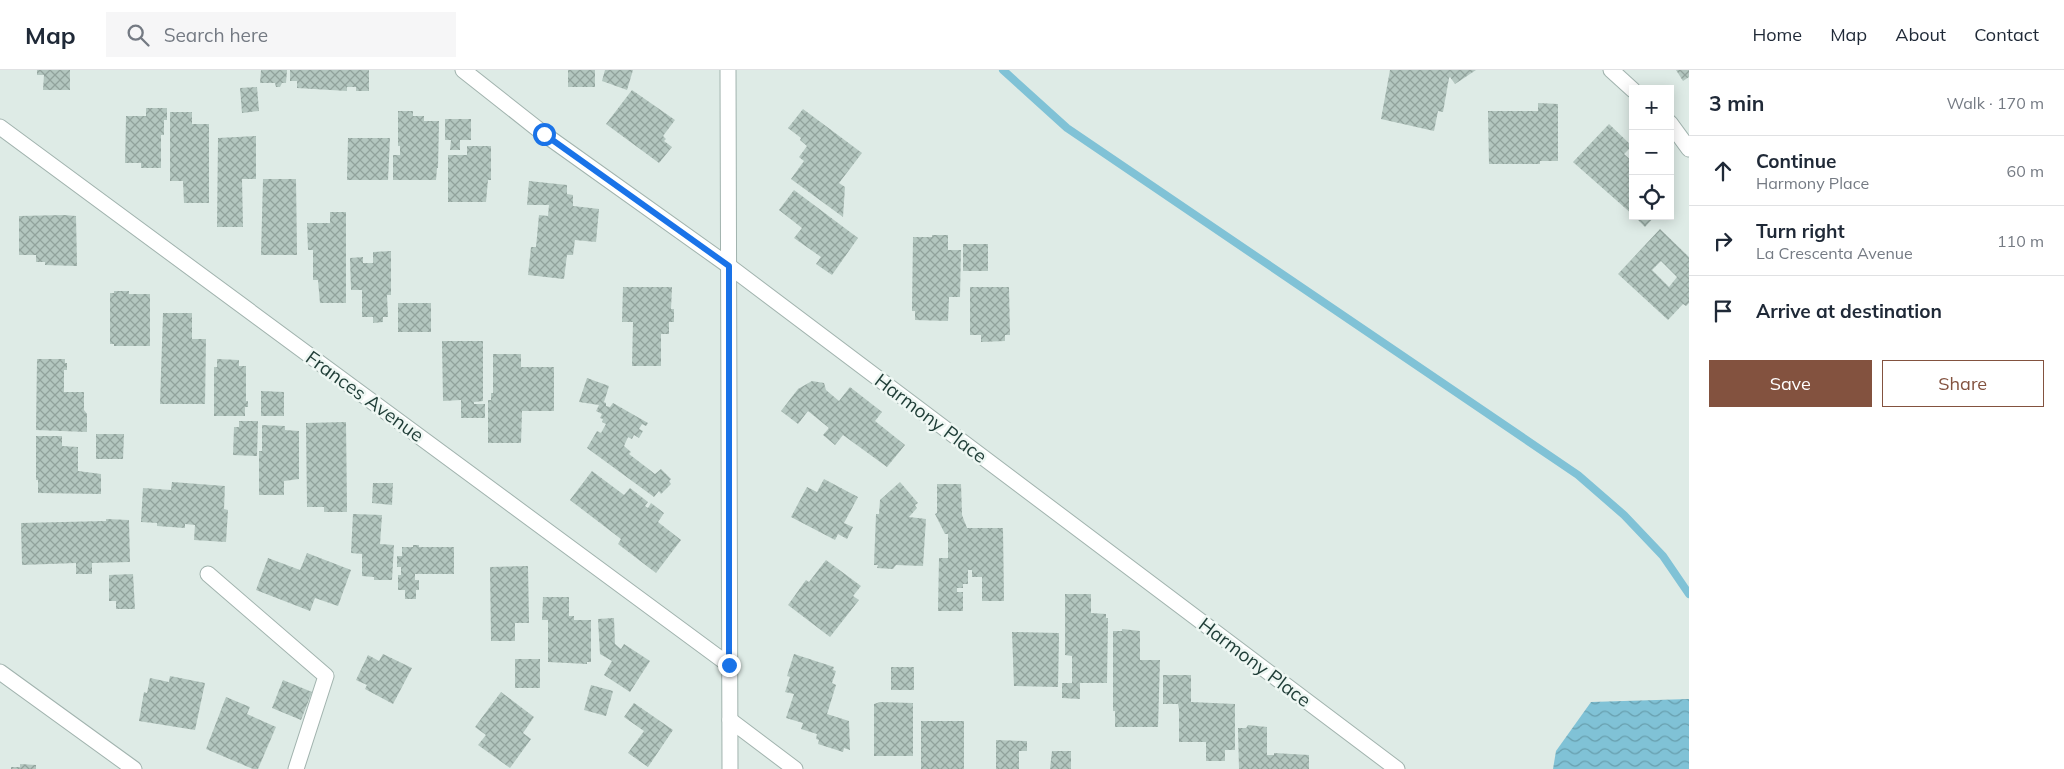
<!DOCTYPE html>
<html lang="en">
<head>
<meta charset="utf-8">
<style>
  body { margin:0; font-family:Mulish,sans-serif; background:#f6f6f7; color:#1f2937 }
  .controls { position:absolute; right:15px; top:15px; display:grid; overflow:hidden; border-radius:0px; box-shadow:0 2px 12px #0003 }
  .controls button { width:45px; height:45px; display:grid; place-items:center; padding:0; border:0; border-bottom:1px solid #e0e1e3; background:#fff; color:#1f2937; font:25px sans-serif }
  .stop { position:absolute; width:15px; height:15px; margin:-11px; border:4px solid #1a73e8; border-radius:50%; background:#fff }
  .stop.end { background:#1a73e8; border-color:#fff; box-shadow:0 1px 5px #0008 }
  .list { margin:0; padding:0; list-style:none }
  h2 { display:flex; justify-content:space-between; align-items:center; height:65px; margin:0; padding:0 20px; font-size:21px }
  h2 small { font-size:16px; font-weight:400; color:#747a83 }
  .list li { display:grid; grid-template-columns:32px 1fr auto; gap:15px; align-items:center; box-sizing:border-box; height:70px; padding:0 20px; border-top:1px solid #e0e1e3 }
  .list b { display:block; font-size:19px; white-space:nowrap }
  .list p { margin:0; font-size:16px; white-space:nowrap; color:#747a83 }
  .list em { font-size:16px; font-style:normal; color:#747a83 }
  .actions { display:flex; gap:10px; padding:15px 20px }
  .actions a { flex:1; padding:11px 0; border:1px solid #83523f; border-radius:0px; text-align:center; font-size:18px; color:#83523f }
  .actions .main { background:#83523f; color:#fff }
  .icon { flex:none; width:28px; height:28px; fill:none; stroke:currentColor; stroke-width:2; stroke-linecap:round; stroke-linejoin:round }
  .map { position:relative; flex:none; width:1689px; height:699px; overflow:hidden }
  header { display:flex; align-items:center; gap:30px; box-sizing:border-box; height:70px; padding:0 25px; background:#fff; border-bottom:1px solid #e0e1e3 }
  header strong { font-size:24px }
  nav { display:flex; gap:28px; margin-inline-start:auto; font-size:18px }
  .search { width:350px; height:45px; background:#f6f6f7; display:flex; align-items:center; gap:12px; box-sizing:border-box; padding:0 18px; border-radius:0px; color:#747a83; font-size:19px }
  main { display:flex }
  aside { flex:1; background:#fff }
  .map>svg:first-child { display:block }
</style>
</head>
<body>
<header>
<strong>Map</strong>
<div class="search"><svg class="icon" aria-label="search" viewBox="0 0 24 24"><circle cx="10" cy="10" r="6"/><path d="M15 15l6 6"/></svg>Search here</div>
<nav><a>Home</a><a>Map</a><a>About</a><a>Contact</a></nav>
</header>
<main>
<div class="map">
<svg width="1689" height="699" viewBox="0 0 1689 699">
  <defs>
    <pattern id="water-waves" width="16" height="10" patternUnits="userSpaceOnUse" patternTransform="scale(1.25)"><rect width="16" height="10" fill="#80c2d6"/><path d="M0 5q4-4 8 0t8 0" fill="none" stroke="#689fae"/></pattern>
    <pattern id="building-cross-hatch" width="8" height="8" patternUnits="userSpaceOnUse" patternTransform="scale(1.25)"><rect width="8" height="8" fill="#b3c6bf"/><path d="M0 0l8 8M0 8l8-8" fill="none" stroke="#91a29c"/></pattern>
  </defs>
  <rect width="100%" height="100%" fill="#deebe6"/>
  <path fill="url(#water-waves)" d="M1689 629V699H1553L1556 681 1591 632Z"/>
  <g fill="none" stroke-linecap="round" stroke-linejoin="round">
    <path stroke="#80c2d6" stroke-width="8" d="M1003 0 1067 58 1578 405 1624 445 1663 486 1689 524"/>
  </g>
  <g fill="url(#building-cross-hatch)" fill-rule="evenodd">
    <path d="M37 0H70V20H43L44 5H37Z"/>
    <path d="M261 0H287L286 13H282L280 17H276L275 13H260Z"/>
    <path d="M290 0H369V21H356V17H347V21L297 18V11H290Z"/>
    <rect x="568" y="0" width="27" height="17"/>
    <path d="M605 0H633L627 20 602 11Z"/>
    <path d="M1390 0H1476L1455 14 1450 7 1449 8 1443 42 1438 41 1434 61 1381 49Z"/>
    <path d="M1676 0H1689V7L1683 11Z"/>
    <path d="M257 17 259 41 242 43 240 18Z"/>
    <path d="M632 20 675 50 663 66 666 69 664 71 672 77 659 93 606 54Z"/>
    <path d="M1538 33 1558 34V91H1540V94H1489L1488 41H1538Z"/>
    <path d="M146 38H167V50H164V65H161V98H141V93H125L126 46H146Z"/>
    <path d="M803 39 862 83 839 113 845 117 843 147 791 109 804 91 799 87 807 76 800 70 801 68 788 58Z"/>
    <path d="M398 41H413V46H424V51H439L438 98H437L436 110H393V85H400V76H398Z"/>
    <path d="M170 42H192V54H209V133H184L183 111H170Z"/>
    <path d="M445 49H471V70H460V80H450L451 70H445Z"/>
    <path d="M1609 54 1632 76 1624 84 1633 92V145L1573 92Z"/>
    <path d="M256 66V109H242L243 157H217L218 68Z"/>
    <path d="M348 68H390L388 110H347Z"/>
    <path d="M467 76H491V110H488L486 132H448V85H467Z"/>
    <path d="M263 109H296L297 185H261Z"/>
    <path d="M529 111 567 115V124L573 125V136L599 139 596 172 575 170 573 185H567L564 209 528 205 531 177H536L539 145 548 146 549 135H527Z"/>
    <path d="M794 120 858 168 832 205 816 194 821 187 794 168 802 158 779 140Z"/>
    <path d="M330 142H346V233H320L318 210H313V180H308L307 153H330Z"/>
    <path d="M64 145 76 146 77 196 45 195V192H36V185H19V146Z"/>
    <path d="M1634 146H1655L1645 157Z"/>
    <path d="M1660 159 1689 187V233L1686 236 1683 234 1668 250 1618 204ZM1661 191 1677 207 1669 217 1652 200Z"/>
    <path d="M932 165H948V180H961L960 227H949L948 251 915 250V241H912L913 167H932Z"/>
    <rect x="963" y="174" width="25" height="27"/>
    <path d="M391 181V225H387L388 247H383V252L373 253V247H362V220H351L350 188 363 187V193H373V182Z"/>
    <path d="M623 217H672L671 239H674V252H669V264H661V296H632L633 252H622Z"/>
    <path d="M970 217H1009L1010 265H1005V271L981 272V265H970Z"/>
    <path d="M114 221H129V224H150V276H114V274H110V223H114Z"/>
    <rect x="398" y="233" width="33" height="29"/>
    <path d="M163 243H192V269H206L205 334H160Z"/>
    <path d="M442 271H483V331L474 332V334H485V348H461V330L443 331Z"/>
    <path d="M493 284H521V297H554V341H522L521 373H488V330H491V323H493Z"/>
    <path d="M37 289H65V293H67V300H64V322H84V340L87 344V362L36 360Z"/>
    <path d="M217 289 239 290V296H246V331H248V337H245V346H214V297H217Z"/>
    <path d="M587 308 609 316 604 332 606 333V336L610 337 613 333 648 353 646 356 642 354 639 359 643 361 639 368 634 365 632 369 628 367 624 376 631 382 629 384 655 404 661 399 671 409 669 411 671 414 661 424 659 421 654 427 587 378 597 361 601 363 606 354 602 352 603 349 600 348 602 344 596 341 599 335 579 332Z"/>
    <path d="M812 311 824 313 826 320 839 331 850 317 882 342 875 351 905 375 887 397 843 365 835 375 823 365 829 358 808 341 798 354 781 341 798 319Z"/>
    <path d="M261 321 284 322V346H261Z"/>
    <path d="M239 351H258L257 386 233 385 234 357H239Z"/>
    <path d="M346 352 347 442H324V437H307L306 353Z"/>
    <path d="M262 355 285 356V360L299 361V409L284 411V425H259V381H262Z"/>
    <path d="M96 364H124L123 389H96Z"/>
    <path d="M36 366H62V376L78 377V401L101 404V424L38 423V410H36Z"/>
    <path d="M592 401 624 425 630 418 648 432 645 436 648 438 651 433 664 443 658 452 681 470 656 503 618 474 621 469 570 430Z"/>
    <path d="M824 409 858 427 844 453 853 457 847 469 838 464 835 470 791 447 807 417 817 422Z"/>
    <path d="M172 412 225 416 224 439 228 440 226 472 194 470 195 455 185 454V458L157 456V453L141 452 143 418 171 420Z"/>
    <path d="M900 412 918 433 915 435 917 438 909 447 926 449 923 496 896 495 893 499 877 498 878 495H874L876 444H879L880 430Z"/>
    <path d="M373 413H393L392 435 372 433Z"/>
    <path d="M937 414H961L962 445 967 458H1003L1004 531H982V507H972V500H968V514H963V518H957V522H963V541H938L939 488H948V464H945L935 444 937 443Z"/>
    <path d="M353 444 382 445 380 474 394 475 392 510H374V507L362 506V484L351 483Z"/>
    <path d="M106 449 129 450 130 492 92 493V504H76V493L22 495 21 453 106 451Z"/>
    <path d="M413 475H419V477H454V504H415V510H419V520H416V529H405V520H398V505H401V497H397V486H402V477H413Z"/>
    <path d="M307 483 351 500 338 536 315 528 310 541 256 520 268 488 300 500Z"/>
    <path d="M826 490 861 516 853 526 859 530 830 567 788 535 806 510 809 512Z"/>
    <path d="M528 496 529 553H515V571H491L490 497Z"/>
    <path d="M133 504 135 539H116V531H109V505Z"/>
    <path d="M1065 524H1091V543L1106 544V548H1108L1107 613H1080V629L1062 628V613H1072V586L1065 585Z"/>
    <path d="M543 527H569V546H574V550H591V592H587V594L548 592V550H542Z"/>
    <path d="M614 548 615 574 621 579 624 574 650 591 630 622 604 605 612 591 600 584 598 549Z"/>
    <path d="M1122 559 1140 561V590H1160L1158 657H1115V641H1113V561H1122Z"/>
    <path d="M1012 562 1059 563 1058 617 1014 616Z"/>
    <path d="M383 584 412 598 393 634 365 619 367 615 356 610 368 585 379 591Z"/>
    <path d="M794 584 834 597 833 600 836 601 832 613 836 615 827 644 849 651 850 680 844 678 843 682 818 674 819 670 816 669 817 664 801 659 803 653 786 648 794 624 785 622 790 607 787 606Z"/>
    <rect x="515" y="589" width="25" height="29"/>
    <rect x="891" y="597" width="23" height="23"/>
    <path d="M1163 605H1191V632L1235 634V680H1225V691H1206V672H1179V639L1178 634H1163Z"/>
    <path d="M170 606 205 613 195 660 139 651 144 622 147 623 150 608 169 612Z"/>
    <path d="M283 610 312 622 301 650 272 638Z"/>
    <path d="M591 615 613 621 606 646 584 640Z"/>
    <path d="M501 622 534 647 523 663 531 669 510 698 478 675 486 665 475 657Z"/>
    <path d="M226 627 250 637 247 644 276 657 258 699H253L206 679Z"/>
    <path d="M880 632 913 633V686H874V634Z"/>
    <path d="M634 633 673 660 648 697 628 683 644 661 624 647Z"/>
    <rect x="921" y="651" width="43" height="48"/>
    <path d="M1248 655 1267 657V685H1274V683L1309 685V699H1239L1238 658H1246Z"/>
    <path d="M996 670 1027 671V681H1019V699H996Z"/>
    <path d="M1052 681H1071V699H1050Z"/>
    <path d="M20 694 36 695V699H11V697H20Z"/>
  </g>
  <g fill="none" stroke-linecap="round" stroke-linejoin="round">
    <g stroke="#a1b3ae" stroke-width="17">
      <g id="minor">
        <path d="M463 0 544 64 729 196 1397 699"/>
        <path d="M728 0 730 699"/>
        <path d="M1611 0 1633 20"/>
        <path d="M1670 53 1689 79"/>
        <path d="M0 57 729 595"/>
        <path d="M208 504 326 606 296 699"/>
        <path d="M0 602 134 699"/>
        <path d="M730 650 795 699"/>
      </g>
    </g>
    <use href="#minor" stroke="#fff" stroke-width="15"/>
  </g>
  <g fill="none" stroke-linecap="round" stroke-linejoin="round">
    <path stroke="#1a73e8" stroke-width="6" d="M544 64 729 196V595"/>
  </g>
  <g text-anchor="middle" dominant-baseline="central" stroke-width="5" stroke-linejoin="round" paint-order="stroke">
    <g font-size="19" fill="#1e3c36" stroke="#eef7f3">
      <text transform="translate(365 326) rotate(36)">Frances Avenue</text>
      <text transform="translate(931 348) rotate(37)">Harmony Place</text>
      <text transform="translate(1255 592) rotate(37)">Harmony Place</text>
    </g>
  </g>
</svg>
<div class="controls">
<button>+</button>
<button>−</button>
<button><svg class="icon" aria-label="locate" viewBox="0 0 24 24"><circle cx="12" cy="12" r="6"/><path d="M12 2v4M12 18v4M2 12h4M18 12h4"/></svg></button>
</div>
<div class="stop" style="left:544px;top:64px"></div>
<div class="stop end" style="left:729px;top:595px"></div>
</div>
<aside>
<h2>3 min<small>Walk · 170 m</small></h2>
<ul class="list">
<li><svg class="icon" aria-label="ahead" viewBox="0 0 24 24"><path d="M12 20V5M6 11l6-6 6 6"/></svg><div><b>Continue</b><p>Harmony Place</p></div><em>60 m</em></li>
<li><svg class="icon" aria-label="right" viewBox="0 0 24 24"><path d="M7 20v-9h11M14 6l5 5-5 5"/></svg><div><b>Turn right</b><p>La Crescenta Avenue</p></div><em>110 m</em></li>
<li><svg class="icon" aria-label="arrive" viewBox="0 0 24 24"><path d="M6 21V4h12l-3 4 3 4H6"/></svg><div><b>Arrive at destination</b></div></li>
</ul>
<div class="actions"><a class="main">Save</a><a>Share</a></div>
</aside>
</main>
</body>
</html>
